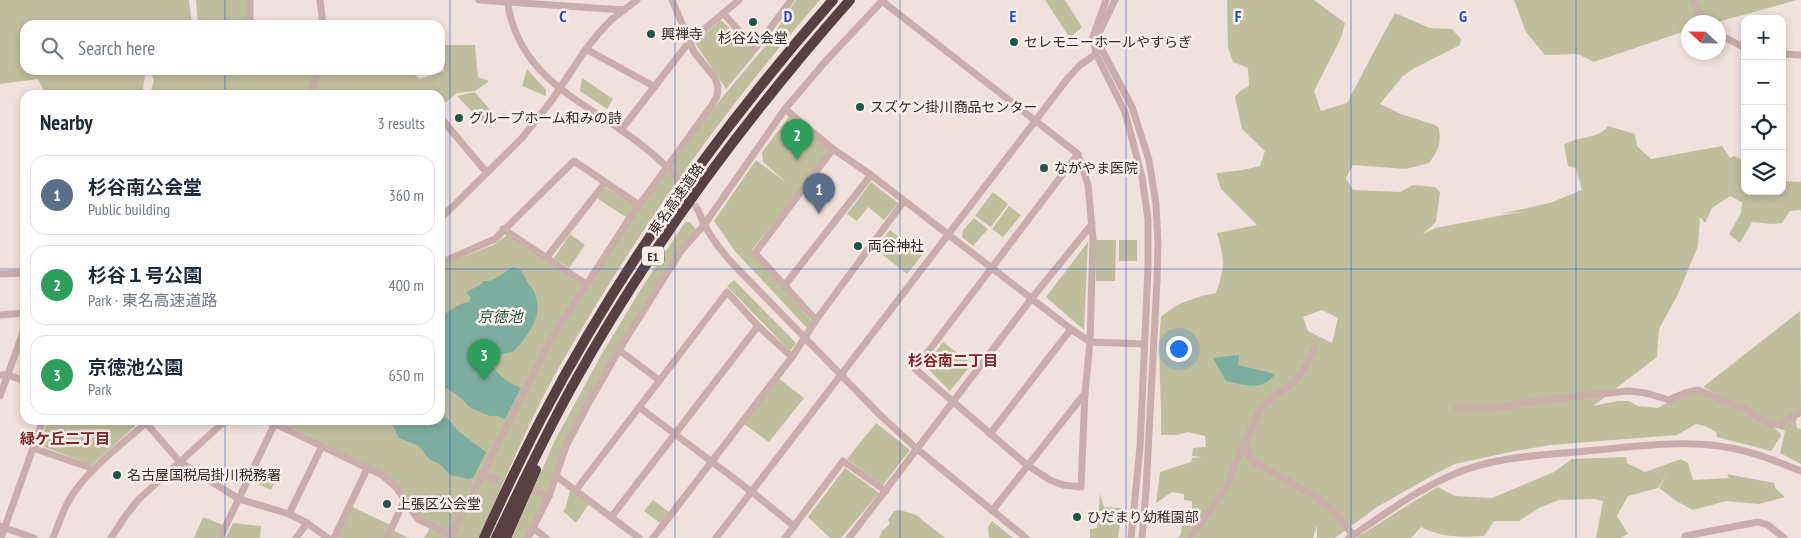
<!DOCTYPE html>
<html lang="en">
<head>
<meta charset="utf-8">
<style>
  body { margin:0; font-family:"PT Sans Narrow","Noto Sans JP",sans-serif; background:#f6f6f7; color:#1f2937 }
  .controls { position:absolute; right:15px; top:15px; display:grid; overflow:hidden; border-radius:10px; box-shadow:0 2px 8px #0003 }
  .controls button { width:45px; height:45px; display:grid; place-items:center; padding:0; border:0; border-bottom:1px solid #e0e1e3; background:#fff; color:#1f2937; font:25px sans-serif }
  .compass { position:absolute; left:1681px; top:15px; width:45px; height:45px; border-radius:50%; background:#fff; box-shadow:0 2px 8px #0003; rotate:292deg }
  .you { position:absolute; left:1178px; top:348px; width:18px; height:18px; margin:-12px; border:4px solid #fff; border-radius:50%; background:#1a73e8; box-shadow:0 0 0 8px #1a73e833 }
  .badge { display:grid; place-items:center; width:32px; height:32px; border-radius:50%; background:#0b8043; color:#fff; font-size:16px; font-weight:700 }
  .pin { position:absolute; translate:-50% -41px; filter:drop-shadow(0 1px 2px #0008) }
  .pin::after { content:''; position:absolute; top:26px; width:18px; height:15px; background:inherit; clip-path:polygon(0 0,100% 0,50% 100%) }
  .list { margin:0; padding:0; list-style:none }
  h2 { display:flex; justify-content:space-between; align-items:center; height:65px; margin:0; padding:0 20px; font-size:21px }
  h2 small { font-size:16px; font-weight:400; color:#747a83 }
  .list li { display:grid; grid-template-columns:32px 1fr auto; gap:15px; align-items:center; box-sizing:border-box; height:80px; margin:0 10px 10px; padding:0 10px; border:1px solid #e0e1e3; border-radius:15px }
  .list b { display:block; font-size:19px; white-space:nowrap }
  .list p { margin:0; font-size:16px; white-space:nowrap; color:#747a83 }
  .list em { font-size:16px; font-style:normal; color:#747a83 }
  .icon { flex:none; width:28px; height:28px; fill:none; stroke:currentColor; stroke-width:2; stroke-linecap:round; stroke-linejoin:round }
  .map { position:relative; flex:none; width:1801px; height:538px; overflow:hidden }
  .search { position:absolute; background:#fff; box-shadow:0 2px 8px #0003; left:20px; top:20px; width:425px; height:55px; display:flex; align-items:center; gap:12px; box-sizing:border-box; padding:0 18px; border-radius:15px; color:#747a83; font-size:19px }
  .panel { position:absolute; background:#fff; box-shadow:0 2px 8px #0003; left:20px; top:90px; width:425px; height:335px; border-radius:15px }
  .map>svg:first-child { display:block }
</style>
</head>
<body>
<div class="map">
<svg width="1801" height="538" viewBox="0 0 1801 538">
  <rect width="100%" height="100%" fill="#f1e1dd"/>
  <g fill="#bfbf9e" fill-rule="evenodd">
    <path d="M0 0H189L192 25H25V70H146L142 95H46L38 79 0 84Z"/>
    <path d="M196 0H250L249 25H198Z"/>
    <path d="M796 0H820C740 91 668 189 604 292 582 329 559 365 540 403 518 447 499 493 479 538H424L431 527 427 525 382 472 283 423 282 420H440V266L493 245 507 235 583 286 548 341 474 483 450 535 536 368 595 271 680 152 725 94 768 43Z"/>
    <path d="M1045 0H1065L1082 27 1070 38Z"/>
    <path d="M1227 0H1314L1345 23 1341 38 1314 91 1321 111 1347 103C1363 73 1378 43 1395 13L1430 28 1452 29 1461 39 1460 45 1413 69 1402 77 1380 104 1401 114 1435 125 1439 128C1441 145 1439 149 1429 163L1406 169 1353 165 1346 178 1353 190 1400 192 1413 185 1435 187 1440 192 1436 222 1423 234 1435 228 1525 211 1499 214 1550 203 1582 190 1576 168 1568 166 1564 145C1579 135 1598 140 1608 126L1635 134 1637 146 1651 159 1722 146 1730 158 1734 156 1745 161V191H1782V181L1801 182V210L1790 211 1782 223 1771 224 1752 222 1740 243 1729 234 1741 213 1742 202 1730 196 1712 208 1705 223 1700 217 1698 246 1678 294 1659 329 1657 357 1593 406 1618 401H1629L1638 406 1658 408 1682 394 1698 390 1709 394 1770 425 1798 415 1796 422 1797 428 1801 429V464L1780 453 1785 431 1772 426 1780 433 1781 436 1771 451 1717 437 1716 432 1705 426 1696 424 1677 435 1550 445 1515 451 1455 464 1437 473 1377 507 1335 538H1317V525L1313 538H1191L1205 517 1186 538H1178L1181 534 1183 512H1192V501L1184 500V494L1172 492 1156 503 1160 472 1191 462 1192 458 1202 457 1192 456 1193 448 1206 447 1205 436 1188 432 1177 435H1161C1162 396 1157 356 1161 317 1177 302 1196 297 1216 293 1225 266 1225 261 1217 233L1257 225 1221 189 1216 173 1243 170 1260 166 1265 151 1242 129 1235 97 1240 91 1249 86 1248 68 1233 62 1228 48ZM1322 310 1338 318 1332 343 1308 331 1303 317Z"/>
    <path d="M1514 0H1797L1717 22H1688V30L1594 62 1578 54 1545 55 1526 32Z"/>
    <path d="M721 20 756 53 726 89 695 43Z"/>
    <path d="M440 45H475L478 77 489 81 475 91 457 93 444 104H440V95H312L317 70H409L420 79 444 71Z"/>
    <path d="M527 69 546 90V96L522 86Z"/>
    <path d="M150 70H316L309 95H296L290 92 286 95H150L154 80Z"/>
    <path d="M582 78 613 99 607 109 580 91Z"/>
    <path d="M475 92 495 116 483 123 457 96Z"/>
    <path d="M789 117 831 150 752 250 814 324 807 328 734 250 714 221 756 160 787 183 763 162 762 152Z"/>
    <path d="M871 182 898 203 884 220 868 207 857 221 847 214Z"/>
    <path d="M607 188 634 205 637 209 629 219 598 199 604 189Z"/>
    <path d="M993 192 1008 204 991 227 975 216Z"/>
    <path d="M1009 206 1021 215 1003 237 992 229Z"/>
    <path d="M974 218 988 229 973 246 962 237 963 230Z"/>
    <path d="M685 222H690L696 230 578 419 547 495 527 538H512L555 440 603 352 639 292Z"/>
    <path d="M890 230 922 255 907 274 875 249Z"/>
    <path d="M570 234 585 245 569 268 554 258Z"/>
    <path d="M1096 240H1116L1115 281H1096Z"/>
    <rect x="1119" y="240" width="18" height="21"/>
    <path d="M1088 242 1084 330 1046 297Z"/>
    <path d="M734 280 796 343 790 351 727 286Z"/>
    <path d="M1800 311 1801 409 1778 422 1772 423 1703 387Z"/>
    <path d="M943 342 972 364 950 391 925 366Z"/>
    <path d="M778 378 804 398 769 442 744 424Z"/>
    <path d="M48 420H124L135 424V426L92 465 39 445Z"/>
    <path d="M876 423 910 450 883 485 847 459Z"/>
    <path d="M1626 457 1627 463 1645 472 1681 459 1688 463 1693 480 1729 478 1727 474 1774 483 1776 489 1785 497 1759 504 1726 501 1693 510 1678 502 1659 488 1668 472 1658 488 1628 496 1617 516 1628 534 1620 538H1596L1603 501 1595 499 1559 500 1539 508 1519 521H1494L1484 536C1464 538 1439 537 1421 527L1411 538H1356C1384 521 1410 503 1438 487L1455 496 1492 498 1554 472 1572 459Z"/>
    <path d="M259 468 277 478 271 490 252 481Z"/>
    <path d="M845 468 879 493 841 538H830L808 517Z"/>
    <path d="M570 491 582 498 589 504 576 523 563 511 565 509Z"/>
    <path d="M1100 494 1104 507 1122 508 1118 538H1090V529L1097 528Z"/>
    <path d="M653 500 669 512 660 523 644 511Z"/>
    <path d="M350 506 393 526 391 529 409 538H334Z"/>
    <path d="M900 510 916 515 945 538H879L882 531 890 524 888 520 894 511Z"/>
    <path d="M203 517 223 525 216 538H194Z"/>
    <path d="M992 521 1013 538H989L988 527Z"/>
    <path d="M233 523 261 526 260 538H226Z"/>
  </g>
  <g fill="#7dad9f">
    <path d="M513 267C522 269 524 275 528 283 531 287 535 292 536 297 543 318 526 338 513 352 503 353 495 359 488 350H469V360L478 365 493 366C500 378 509 382 521 388L505 419 497 416H489L469 407 462 399 448 389 440 387V320C444 312 461 303 469 302L471 298 466 292 480 285 484 281C495 282 504 272 513 267Z"/>
    <path d="M1239 355 1238 365 1275 374C1262 392 1245 385 1226 381L1213 358Z"/>
    <path d="M440 413 449 420 458 431 486 452 473 478 468 479 453 476 446 471 441 465 429 459 419 446 399 438 390 420H440Z"/>
  </g>
  <g fill="none" stroke-linecap="round" stroke-linejoin="round">
    <path stroke="#ccbcb9" stroke-width="7" stroke-dasharray="7 3.5" stroke-linecap="butt" d="M683 186 698 210"/>
    <g stroke="#c9aea9" stroke-width="7">
      <path d="M320 0 323 25"/>
      <path d="M479 0 624 10"/>
      <path d="M507 0C517 70 568 94 621 130 642 144 661 160 679 179"/>
      <path d="M1106 0 1093 37 1096 54 1125 112 1142 177 1148 219V268L1140 447 1131 538"/>
      <path d="M1115 0 1099 33 1102 50 1132 107 1149 160 1156 204 1158 243 1157 281 1146 491 1142 538"/>
      <path d="M1692 0 1706 22"/>
      <path d="M882 1 1078 154 1088 185 1093 239 1090 342 1085 393 1081 487 1063 485 1050 480 1027 465 915 369 1078 154"/>
      <path d="M724 14 755 49 791 0"/>
      <path d="M250 25V0"/>
      <path d="M1718 34 1745 48"/>
      <path d="M586 49 655 87"/>
      <path d="M1782 54 1801 55"/>
      <path d="M310 95 317 70"/>
      <path d="M785 109 833 149 871 175 1071 329 1090 342 1144 344"/>
      <path d="M440 117 487 173"/>
      <path d="M621 130 689 42 739 0"/>
      <path d="M698 210C706 232 718 248 734 265L879 414 917 449 1026 538"/>
      <path d="M440 219 522 138 552 100 586 49 598 34 611 20 637 0"/>
      <path d="M503 229 586 284"/>
      <path d="M547 257 605 183"/>
      <path d="M440 263 495 239 574 161 639 205"/>
      <path d="M0 274 25 273"/>
      <path d="M785 285 871 175"/>
      <path d="M0 315 25 313"/>
      <path d="M816 320 755 253 833 149"/>
      <path d="M1315 348 1304 369 1294 382 1273 397 1260 410 1244 443 1250 457 1257 464 1310 493 1330 507 1353 535"/>
      <path d="M619 350 659 380"/>
      <path d="M0 375H8L25 381"/>
      <path d="M0 396 25 327"/>
      <path d="M639 407 752 492 794 526"/>
      <path d="M1457 408H1493L1551 399 1628 391 1646 393 1669 400 1685 393 1698 390 1745 409 1772 425 1779 424 1801 412"/>
      <path d="M137 420 146 423 180 462 239 499 289 514 307 523 328 538"/>
      <path d="M274 423 382 475 396 487 418 519 452 536"/>
      <path d="M990 434 1071 329"/>
      <path d="M33 448 94 469"/>
      <path d="M482 474 497 479"/>
      <path d="M556 476 639 538"/>
      <path d="M576 490 727 292 758 326 792 357"/>
      <path d="M533 491 549 496"/>
      <path d="M992 511 1085 393"/>
      <path d="M289 514 322 446"/>
      <path d="M612 516 758 326"/>
      <path d="M0 526 34 538"/>
      <path d="M533 528 546 538"/>
      <path d="M1 538 43 420"/>
      <path d="M53 538C58 526 62 513 68 502 86 470 120 446 147 422"/>
      <path d="M111 538 126 515 139 499 226 420"/>
      <path d="M220 538 276 421"/>
      <path d="M296 538 307 523"/>
      <path d="M334 538 368 467"/>
      <path d="M387 538 404 501"/>
      <path d="M450 538 550 341 629 219 712 105 717 96 718 87 715 78 694 52 672 0"/>
      <path d="M528 538 549 496 566 446 587 406 619 350 681 251 704 225 785 109 824 63 883 0"/>
      <path d="M653 538 792 357 816 320 904 201"/>
      <path d="M716 538 1068 78 1080 65 1096 54"/>
      <path d="M785 538 843 461 886 491"/>
      <path d="M849 538 1032 298 1092 224"/>
      <path d="M1190 538 1226 488 1244 443"/>
      <path d="M1349 538C1382 516 1415 491 1452 475 1497 455 1549 455 1597 450 1639 446 1683 440 1725 447 1752 451 1776 461 1801 471"/>
      <path d="M1685 538V536L1758 522 1768 525 1784 538"/>
    </g>
    <g stroke="#574041" stroke-width="10">
      <path d="M484 538C502 498 521 458 541 419 620 268 721 127 833 0"/>
      <path d="M496 538C521 486 546 433 574 383 651 245 746 118 850 0"/>
      <path d="M506 538 536 470"/>
    </g>
  </g>
  <path fill="none" stroke="#1d4ed8" stroke-width="1" stroke-opacity="0.55" d="M225 0V25M450 0V538M675 0V538M900 0V538M1126 0V538M1351 0V538M1576 0V538M225 70V95M0 269H25M440 269H1801M225 420V538"/>
  <g fill="#205648" stroke="#f9ede9" stroke-width="2">
    <circle cx="753" cy="22" r="5"/>
    <circle cx="651" cy="34" r="5"/>
    <circle cx="1014" cy="42" r="5"/>
    <circle cx="860" cy="107" r="5"/>
    <circle cx="459" cy="118" r="5"/>
    <circle cx="1044" cy="168" r="5"/>
    <circle cx="858" cy="246" r="5"/>
    <circle cx="117" cy="475" r="5"/>
    <circle cx="387" cy="504" r="5"/>
    <circle cx="1077" cy="517" r="5"/>
  </g>
  <g text-anchor="middle" dominant-baseline="central" stroke-width="5" stroke-linejoin="round" paint-order="stroke">
    <rect fill="#f9ede9" stroke="#706463" stroke-width="1" x="642" y="246.5" width="22" height="19" rx="4"/>
    <g font-size="12" font-weight="bold" fill="#362929">
      <text x="653" y="256">E1</text>
    </g>
    <g font-size="14" fill="#362929" stroke="#f9ede9" text-anchor="start">
      <text x="661" y="34">興禅寺</text>
      <text x="753" y="38" text-anchor="middle">杉谷公会堂</text>
      <text x="1024" y="42">セレモニーホールやすらぎ</text>
      <text x="870" y="107">スズケン掛川商品センター</text>
      <text x="469" y="118">グループホーム和みの詩</text>
      <text x="1054" y="168">ながやま医院</text>
      <text x="868" y="246">両谷神社</text>
      <text x="127" y="475">名古屋国税局掛川税務署</text>
      <text x="397" y="504">上張区公会堂</text>
      <text x="1087" y="517">ひだまり幼稚園部</text>
    </g>
    <g font-size="14" fill="#362929" stroke="#f9ede9">
      <text transform="translate(676 199) rotate(-55)">東名高速道路</text>
    </g>
    <g font-size="15" font-style="italic" fill="#205648" stroke="#f9ede9">
      <text x="500" y="316">京徳池</text>
    </g>
    <g font-size="15" font-weight="bold" fill="#81262d" stroke="#f9ede9">
      <text x="953" y="360">杉谷南二丁目</text>
      <text x="65" y="438">緑ケ丘二丁目</text>
    </g>
  </g>
  <g font-size="16" text-anchor="middle" font-weight="bold" fill="#1d4ed8" stroke="#f9ede9" stroke-width="5" stroke-linejoin="round" paint-order="stroke">
    <text x="563" y="22">C</text>
    <text x="788" y="22">D</text>
    <text x="1013" y="22">E</text>
    <text x="1238" y="22">F</text>
    <text x="1463" y="22">G</text>
  </g>
</svg>
<div class="controls">
<button>+</button>
<button>−</button>
<button><svg class="icon" aria-label="locate" viewBox="0 0 24 24"><circle cx="12" cy="12" r="6"/><path d="M12 2v4M12 18v4M2 12h4M18 12h4"/></svg></button>
<button><svg class="icon" aria-label="layers" viewBox="0 0 24 24"><path d="M12 4l9 5-9 5-9-5zM3 14l9 5 9-5"/></svg></button>
</div>
<svg class="compass" viewBox="-18 -18 36 36"><path d="M0-13l5 13h-10z" fill="#e53935"/><path d="M0 13l5-13h-10z" fill="#747a83"/></svg>
<div class="you"></div>
<div class="pin badge" style="left:819px;top:214px;background:#5c6f8a">1</div>
<div class="pin badge" style="left:797px;top:160px;background:#2e9e5b">2</div>
<div class="pin badge" style="left:484px;top:380px;background:#2e9e5b">3</div>
<div class="search"><svg class="icon" aria-label="search" viewBox="0 0 24 24"><circle cx="10" cy="10" r="6"/><path d="M15 15l6 6"/></svg>Search here</div>
<section class="panel">
<h2>Nearby<small>3 results</small></h2>
<ul class="list">
<li><span class="badge" style="background:#5c6f8a">1</span><div><b>杉谷南公会堂</b><p>Public building</p></div><em>360 m</em></li>
<li><span class="badge" style="background:#2e9e5b">2</span><div><b>杉谷１号公園</b><p>Park · 東名高速道路</p></div><em>400 m</em></li>
<li><span class="badge" style="background:#2e9e5b">3</span><div><b>京徳池公園</b><p>Park</p></div><em>650 m</em></li>
</ul>
</section>
</div>
</body>
</html>
